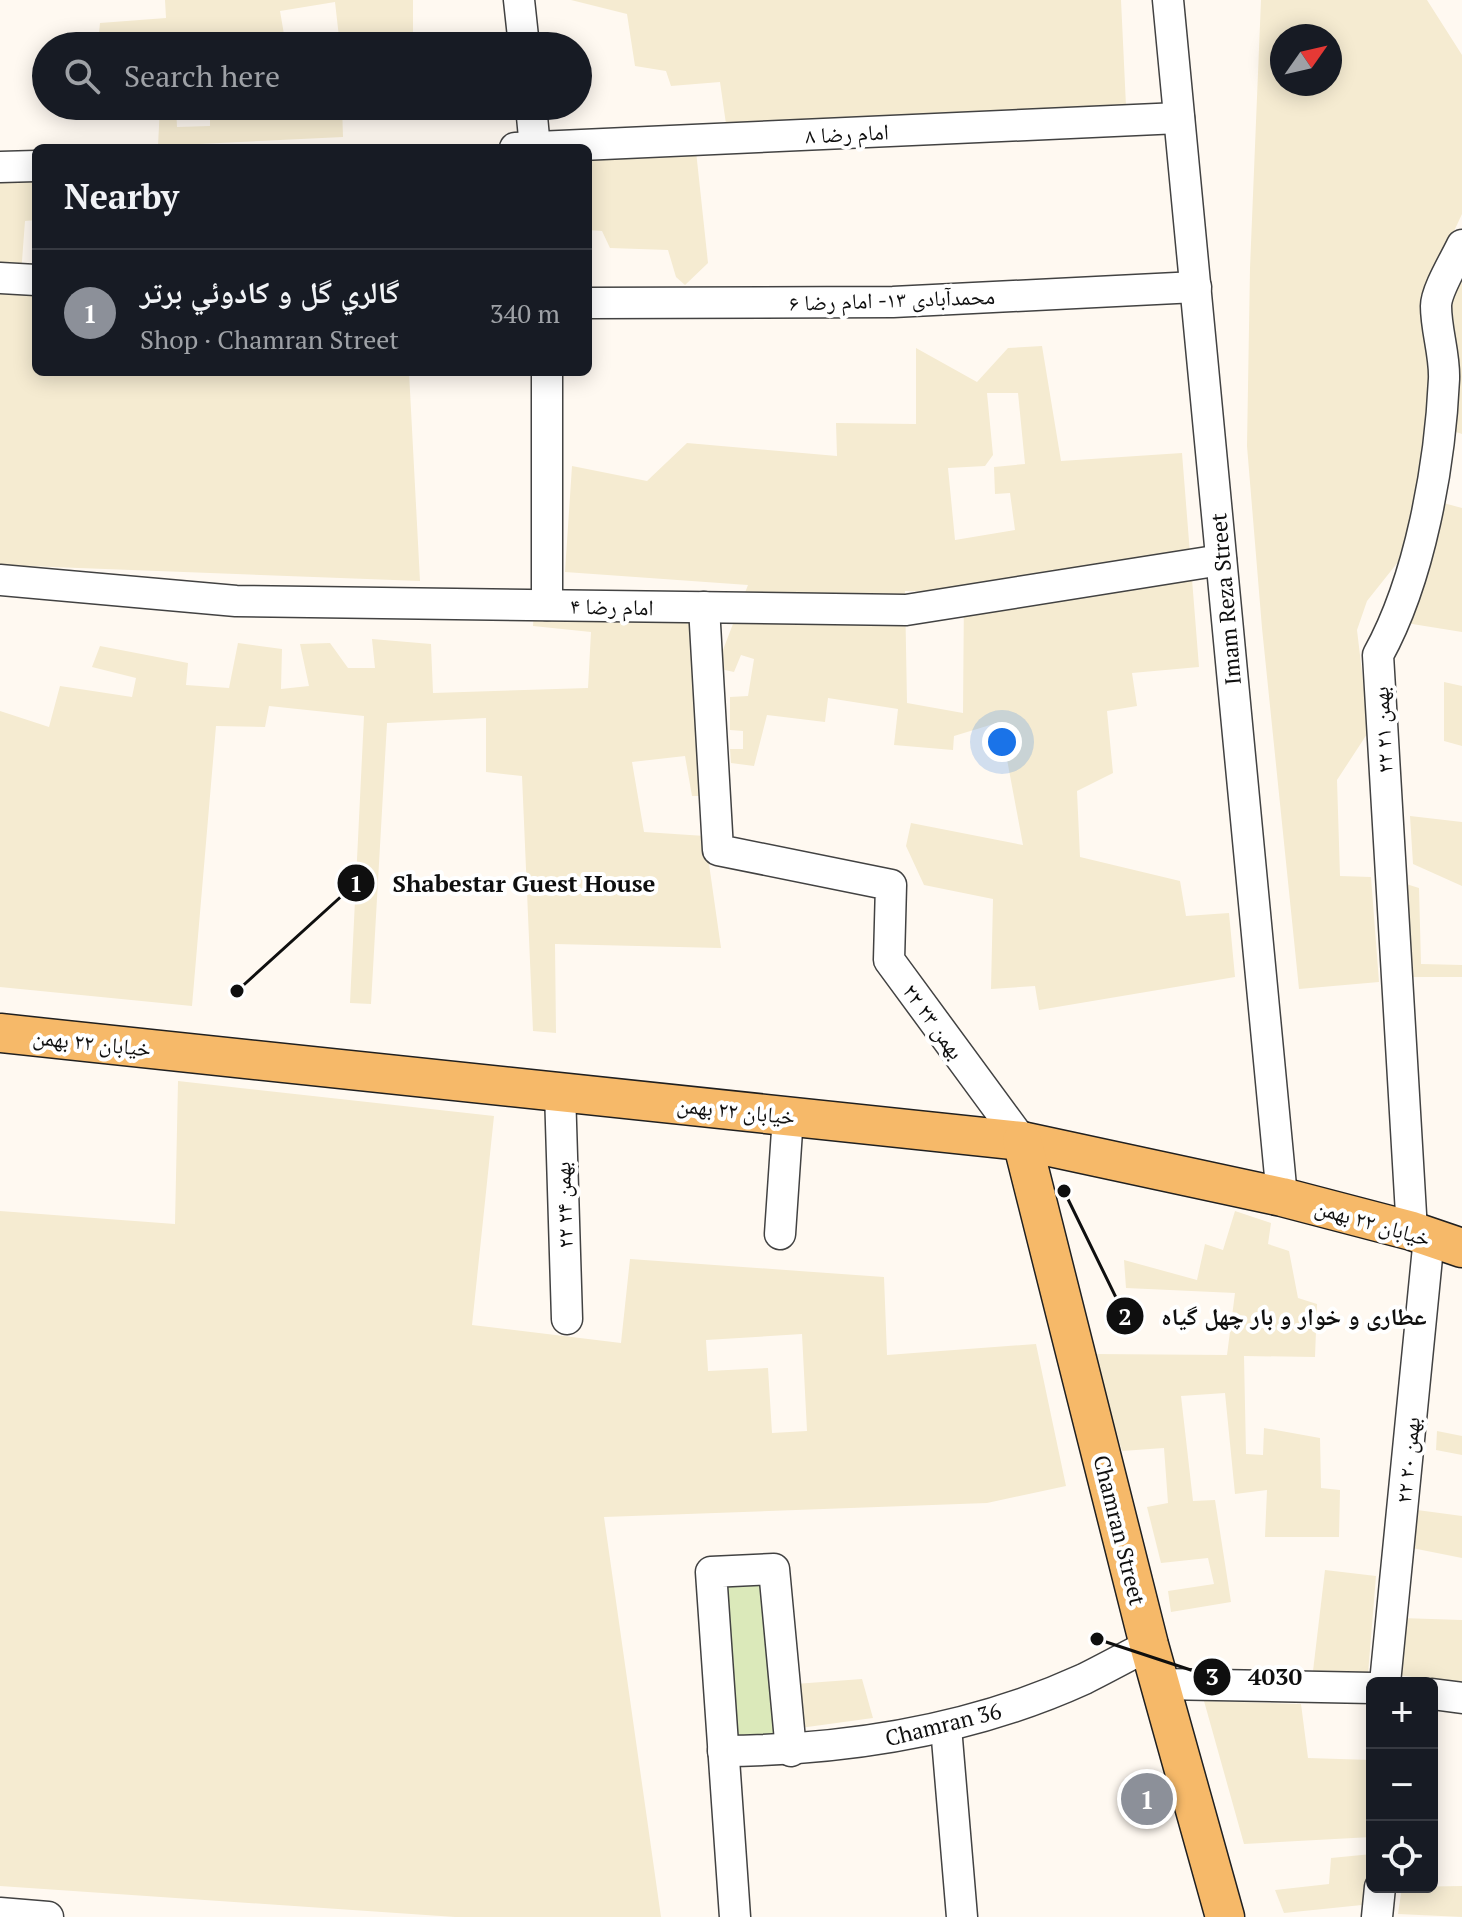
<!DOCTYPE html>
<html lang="en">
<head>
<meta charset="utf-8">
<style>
  body { margin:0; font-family:"PT Serif","Noto Naskh Arabic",serif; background:#20242c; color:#f1f3f6 }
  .controls { position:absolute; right:24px; bottom:24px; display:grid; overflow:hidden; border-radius:12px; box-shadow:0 4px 20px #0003 }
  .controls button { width:72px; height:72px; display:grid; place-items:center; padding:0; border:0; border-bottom:2px solid #363941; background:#171b24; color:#f1f3f6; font:40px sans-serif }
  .compass { position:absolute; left:1270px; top:24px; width:72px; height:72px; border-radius:50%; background:#171b24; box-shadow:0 4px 20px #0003; rotate:56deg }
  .you { position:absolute; left:1002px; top:742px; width:28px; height:28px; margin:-20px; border:6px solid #fff; border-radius:50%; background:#1a73e8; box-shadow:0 0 0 12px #1a73e833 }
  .badge { display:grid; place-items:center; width:52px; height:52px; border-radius:50%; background:#8c9099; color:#fff; font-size:26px; font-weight:700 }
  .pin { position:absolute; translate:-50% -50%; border:4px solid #fff; box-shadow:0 2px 8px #0006 }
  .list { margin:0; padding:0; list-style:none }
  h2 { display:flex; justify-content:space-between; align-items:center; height:104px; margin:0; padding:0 32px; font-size:34px }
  h2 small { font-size:26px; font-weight:400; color:#9ea1a6 }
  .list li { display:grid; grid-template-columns:52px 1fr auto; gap:24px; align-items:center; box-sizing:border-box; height:128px; padding:0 32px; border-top:2px solid #363941 }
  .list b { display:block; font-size:30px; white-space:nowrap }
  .list p { margin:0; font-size:26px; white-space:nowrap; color:#9ea1a6 }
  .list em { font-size:26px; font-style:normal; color:#9ea1a6 }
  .icon { flex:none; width:44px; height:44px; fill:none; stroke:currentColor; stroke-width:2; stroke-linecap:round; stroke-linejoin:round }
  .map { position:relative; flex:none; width:1462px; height:1917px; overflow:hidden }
  .search { position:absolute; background:#171b24; box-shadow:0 4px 20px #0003; left:32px; top:32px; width:560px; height:88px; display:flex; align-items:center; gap:20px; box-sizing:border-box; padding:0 28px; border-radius:44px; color:#9ea1a6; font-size:30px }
  .panel { position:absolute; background:#171b24; box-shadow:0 4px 20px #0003; left:32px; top:144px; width:560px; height:232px; border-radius:12px }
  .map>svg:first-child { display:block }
</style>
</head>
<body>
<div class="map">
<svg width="1462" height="1917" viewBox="0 0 1462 1917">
  <rect width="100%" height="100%" fill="#fff9f1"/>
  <g fill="#f5ebd1" fill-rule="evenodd">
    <path d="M165 0H413V46H340L335 2 280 11 286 46H73V42L98 43 100 23 166 18Z"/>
    <path d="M571 0H1121L1126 106 726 124 720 82 671 86 666 71 635 66 627 14Z"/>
    <path d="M1261 0H1427L1462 55V214L1429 285 1434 378 1406 552 1367 601 1357 630 1369 731 1337 780 1340 876 1371 877 1379 982 1299 989 1262 628 1247 446 1250 268ZM1282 36H1330V84H1282Z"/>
    <path d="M160 106H176L177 127 210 126V106H342L343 137 158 146Z"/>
    <path d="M696 151 708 263 685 285 676 277 668 250 610 248 602 231 588 230V158Z"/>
    <path d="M0 179 36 180V220L25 221 20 288 36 290V372H409L420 581 0 565Z"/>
    <path d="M1462 264V434L1450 430 1446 301Z"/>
    <path d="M1042 346 1061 461 1182 453 1199 667 1132 673 1137 706 1107 711 1113 773 1077 791 1080 857 1180 881 1186 916 1229 913 1235 977 1039 1010 1035 986 991 989 993 899 924 885 906 846 911 823 1023 845 1000 722 954 736 953 750 894 745 898 709 828 698 825 722 767 715 754 766 731 763 730 749H743V731L730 730V697L748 696 754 659 741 655 734 672 716 668 748 585 565 572 572 466 647 481 687 443 837 456 836 423 916 424V348L977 382 1008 348ZM987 393H1018L1025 464 994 467 995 494 1010 493 1015 530 955 540 948 468 985 466 993 455ZM905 591 964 592 963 713 907 703Z"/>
    <path d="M1436 501 1462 508V632L1406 623Z"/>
    <path d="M534 611 691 615 704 796H692L685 756 632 762 644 832 705 836 721 948 555 944 556 1033 533 1031 522 776 486 772V718L387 723 371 1004 350 1003 364 716 269 706 265 727 216 726 192 1006 0 987V711L49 727 60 686 132 697 136 678 92 667 100 646 188 663 186 685 229 688 238 643 282 649 281 689 309 686 300 644 330 643 348 668H375L372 639 431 644 433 693 588 688 591 632 533 626Z"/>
    <path d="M1444 682 1462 686V746L1444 741Z"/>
    <path d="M1410 816 1462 822V886L1413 864Z"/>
    <path d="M1403 883 1419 888 1421 964 1462 965V977H1408Z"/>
    <path d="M178 1081 494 1116 472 1325 621 1343 630 1259 884 1277 887 1355 1036 1344 1066 1486 987 1503 604 1517 661 1917H455L0 1886V1211L175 1224ZM802 1334 807 1431 772 1433 768 1368 708 1371 706 1340Z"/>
    <path d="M1235 1211 1271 1223 1268 1244 1289 1251 1298 1298 1317 1304 1315 1357 1244 1356 1246 1454 1263 1455 1264 1428 1320 1438 1321 1488 1340 1490 1339 1537H1265L1267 1490 1235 1494 1225 1393 1181 1396 1193 1501 1215 1500 1231 1602 1171 1612 1168 1591 1214 1584 1208 1558 1161 1563 1147 1507 1168 1503 1164 1448 1122 1451 1094 1354 1227 1355 1235 1293 1126 1288 1124 1260 1197 1280 1205 1244 1223 1250Z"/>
    <path d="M1437 1431 1462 1436V1455L1436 1450Z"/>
    <path d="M1417 1510 1462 1516V1558L1412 1548Z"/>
    <path d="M1325 1570 1376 1576 1368 1674 1313 1671Z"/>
    <path d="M1401 1618 1462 1620V1684L1398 1675Z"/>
    <path d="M862 1679 873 1718 800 1728 795 1684Z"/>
    <path d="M1204 1701 1301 1704 1308 1758 1372 1760V1837L1244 1844Z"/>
    <path d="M1372 1854 1362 1905 1284 1913 1275 1890 1329 1884 1331 1858Z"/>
    <path d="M1462 1886V1917L1398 1914 1402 1887Z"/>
  </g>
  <path fill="#dbe9ba" d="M764 1577 778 1735 733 1738 719 1580Z"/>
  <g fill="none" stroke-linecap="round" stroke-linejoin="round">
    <g stroke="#424242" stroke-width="33">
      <g id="minor">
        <path d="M519 0 524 46"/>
        <path d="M1168 0 1282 1197"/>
        <path d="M531 106 535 148"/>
        <path d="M515 148 1179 118"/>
        <path d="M0 167 36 166"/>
        <path d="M0 278 36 280"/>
        <path d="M588 303 893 302 1196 287"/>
        <path d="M547 372V605"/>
        <path d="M0 580 236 601 906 610 1221 560"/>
        <path d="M704 607 718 850 891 885 889 960 1022 1141"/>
        <path d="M560 1091 567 1319"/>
        <path d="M1412 1231 1378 655C1420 579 1440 466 1444 379 1445 355 1436 330 1436 306 1436 291 1455 260 1462 245"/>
        <path d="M780 1234 788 1116"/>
        <path d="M1385 1683 1429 1237"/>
        <path d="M1160 1684 1372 1688"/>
        <path d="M1432 1694 1462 1698"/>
        <path d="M946 1727 962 1917"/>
        <path d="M723 1751C848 1750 970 1731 1084 1679 1106 1668 1128 1656 1149 1645"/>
        <path d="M0 1913 48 1917"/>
        <path d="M735 1917 711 1572 774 1569 791 1751"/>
        <path d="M1377 1917 1380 1887"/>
      </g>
    </g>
    <g stroke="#202020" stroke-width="41">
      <g id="major">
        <path d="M0 1033 1022 1141 1282 1197 1412 1231 1462 1248"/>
        <path d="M1022 1141 1149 1645 1225 1917"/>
      </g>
    </g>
    <use href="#minor" stroke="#fff" stroke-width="30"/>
    <use href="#major" stroke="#f6b969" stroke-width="38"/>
  </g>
  <g text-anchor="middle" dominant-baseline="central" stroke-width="8" stroke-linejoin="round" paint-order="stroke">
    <g font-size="22" fill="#0f0f0f" stroke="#fff">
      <text transform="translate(847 133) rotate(-3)">امام رضا ۸</text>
      <text transform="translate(892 299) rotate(-2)">محمدآبادی ۱۳- امام رضا ۶</text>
      <text transform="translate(1225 599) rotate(-95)">Imam Reza Street</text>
      <text transform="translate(612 606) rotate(1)">امام رضا ۴</text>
      <text transform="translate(1382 730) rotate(-93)">۲۲ بهمن ۲۱</text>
      <text transform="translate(934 1021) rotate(54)">۲۲ بهمن ۲۳</text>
      <text transform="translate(92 1042) rotate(6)">خیابان ۲۲ بهمن</text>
      <text transform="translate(736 1110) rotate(6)">خیابان ۲۲ بهمن</text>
      <text transform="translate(563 1205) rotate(-92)">۲۲ بهمن ۲۴</text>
      <text transform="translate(1373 1222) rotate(16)">خیابان ۲۲ بهمن</text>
      <text transform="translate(1407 1460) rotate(-84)">۲۲ بهمن ۲۰</text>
      <text transform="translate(1120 1530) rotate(76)">Chamran Street</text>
      <text transform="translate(943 1724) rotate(-14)">Chamran 36</text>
    </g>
  </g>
  <path fill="none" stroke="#0f0f0f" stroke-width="3" d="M237 991L356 883M1064 1191L1125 1316M1097 1639L1212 1677"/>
  <g fill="#0f0f0f" stroke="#fff" stroke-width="3">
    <circle cx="237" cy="991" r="8"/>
    <circle cx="1064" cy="1191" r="8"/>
    <circle cx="1097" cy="1639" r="8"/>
    <circle cx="356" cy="883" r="20"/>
    <circle cx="1125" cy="1316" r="20"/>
    <circle cx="1212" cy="1677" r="20"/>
  </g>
  <g font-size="24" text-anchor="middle" font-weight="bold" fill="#fff">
    <text x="356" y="892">1</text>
    <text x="1125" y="1325">2</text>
    <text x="1212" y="1685">3</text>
  </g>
  <g font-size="24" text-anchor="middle" font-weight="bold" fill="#0f0f0f" stroke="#fff" stroke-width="8" stroke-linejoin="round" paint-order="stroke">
    <text x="524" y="892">Shabestar Guest House</text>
    <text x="1294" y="1325">عطاری و خوار و بار چهل گیاه</text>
    <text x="1275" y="1685">4030</text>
  </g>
</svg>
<div class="controls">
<button>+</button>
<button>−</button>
<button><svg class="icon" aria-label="locate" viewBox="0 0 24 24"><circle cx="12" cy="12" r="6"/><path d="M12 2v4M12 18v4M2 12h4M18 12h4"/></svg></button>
</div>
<svg class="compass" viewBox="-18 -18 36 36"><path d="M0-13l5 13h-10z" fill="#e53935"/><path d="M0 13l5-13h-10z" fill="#9ea1a6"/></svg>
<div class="you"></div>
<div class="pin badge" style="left:1147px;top:1799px">1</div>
<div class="search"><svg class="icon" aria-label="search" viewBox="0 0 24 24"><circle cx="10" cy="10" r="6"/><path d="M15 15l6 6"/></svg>Search here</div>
<section class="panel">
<h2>Nearby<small></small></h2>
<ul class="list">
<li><span class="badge">1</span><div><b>گالري گل و كادوئي برتر</b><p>Shop · Chamran Street</p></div><em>340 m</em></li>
</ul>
</section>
</div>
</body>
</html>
